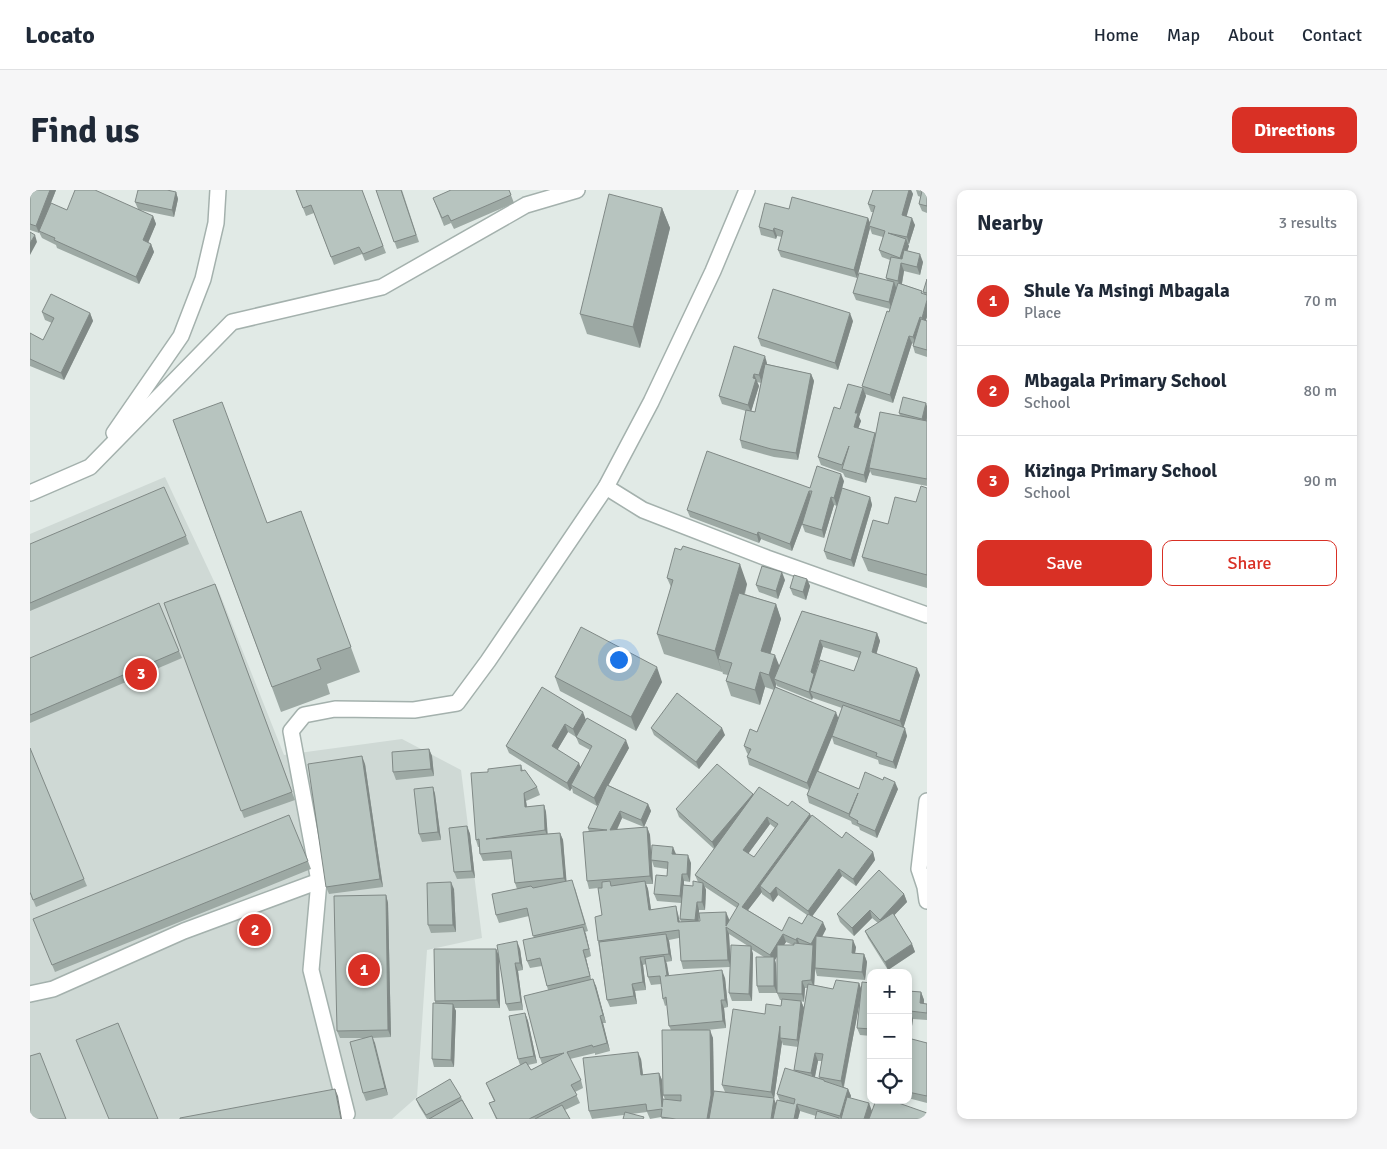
<!DOCTYPE html>
<html lang="en">
<head>
<meta charset="utf-8">
<style>
  body { margin:0; font-family:Signika,sans-serif; background:#f6f6f7; color:#1f2937 }
  .controls { position:absolute; right:15px; bottom:15px; display:grid; overflow:hidden; border-radius:10px; box-shadow:0 2px 8px #0003 }
  .controls button { width:45px; height:45px; display:grid; place-items:center; padding:0; border:0; border-bottom:1px solid #e0e1e3; background:#fff; color:#1f2937; font:25px sans-serif }
  .you { position:absolute; left:588px; top:469px; width:18px; height:18px; margin:-12px; border:4px solid #fff; border-radius:50%; background:#1a73e8; box-shadow:0 0 0 8px #1a73e833 }
  .badge { display:grid; place-items:center; width:32px; height:32px; border-radius:50%; background:#d93025; color:#fff; font-size:16px; font-weight:700 }
  .pin { position:absolute; translate:-50% -50%; border:2px solid #fff; box-shadow:0 1px 5px #0006 }
  .list { margin:0; padding:0; list-style:none }
  h2 { display:flex; justify-content:space-between; align-items:center; height:65px; margin:0; padding:0 20px; font-size:21px }
  h2 small { font-size:16px; font-weight:400; color:#747a83 }
  .list li { display:grid; grid-template-columns:32px 1fr auto; gap:15px; align-items:center; box-sizing:border-box; height:90px; padding:0 20px; border-top:1px solid #e0e1e3 }
  .list b { display:block; font-size:19px; white-space:nowrap }
  .list p { margin:0; font-size:16px; white-space:nowrap; color:#747a83 }
  .list em { font-size:16px; font-style:normal; color:#747a83 }
  .actions { display:flex; gap:10px; padding:15px 20px }
  .actions a { flex:1; padding:11px 0; border:1px solid #d93025; border-radius:10px; text-align:center; font-size:18px; color:#d93025 }
  .actions .main { background:#d93025; color:#fff }
  .icon { flex:none; width:28px; height:28px; fill:none; stroke:currentColor; stroke-width:2; stroke-linecap:round; stroke-linejoin:round }
  .map { position:relative; flex:none; width:897px; height:929px; overflow:hidden; border-radius:10px }
  header { display:flex; align-items:center; gap:30px; box-sizing:border-box; height:70px; padding:0 25px; background:#fff; border-bottom:1px solid #e0e1e3 }
  header strong { font-size:24px }
  nav { display:flex; gap:28px; margin-inline-start:auto; font-size:18px }
  .intro { display:flex; align-items:center; justify-content:space-between; box-sizing:border-box; height:120px; padding:0 30px }
  h1 { margin:0; font-size:35px }
  .button { padding:12px 22px; border-radius:10px; background:#d93025; color:#fff; font-size:18px; font-weight:700 }
  main { display:flex; gap:30px; padding:0 30px }
  aside { flex:1; background:#fff; border-radius:10px; box-shadow:0 2px 8px #0003 }
  .map>svg:first-child { display:block }
</style>
</head>
<body>
<header>
<strong>Locato</strong>
<nav><a>Home</a><a>Map</a><a>About</a><a>Contact</a></nav>
</header>
<div class="intro"><h1>Find us</h1><a class="button">Directions</a></div>
<main>
<div class="map">
<svg width="897" height="929" viewBox="0 0 897 929">
  <rect width="100%" height="100%" fill="#e1eae6"/>
  <path fill="#cfd9d5" d="M135 287 190 404 254 565 372 549 431 580 452 748 397 760 387 907 362 929H0V344Z"/>
  <g fill="none" stroke-linecap="round" stroke-linejoin="round">
    <g stroke="#a4b1ad" stroke-width="18">
      <g id="minor">
        <path d="M84 243 151 146 173 89 186 33 188 0"/>
        <path d="M576 297 613 320 737 368 897 425"/>
        <path d="M0 303 60 277 202 132 352 97 496 15 547 0"/>
        <path d="M897 611 889 679 895 697 897 711"/>
        <path d="M0 804 23 799 154 741 289 691"/>
        <path d="M317 924 281 780 289 691 261 541 274 525 305 519 384 520 427 513 458 471 576 297 621 212 683 81 717 0"/>
      </g>
    </g>
    <use href="#minor" stroke="#fff" stroke-width="15"/>
  </g>
  <g fill="#9da9a4" fill-rule="evenodd">
    <path d="M0 0H26L19 18 37 20 108 19 105 12 146 2 148 9 144 27 110 20 123 26 126 34 118 52 121 54 124 62 109 94 27 58 26 55 12 48 9 42V43L0 40Z"/>
    <path d="M266 0H332L356 63 335 71 332 64 304 75 284 23 276 26Z"/>
    <path d="M346 0H372L389 52 367 59Z"/>
    <path d="M479 0 484 13 424 39 421 33 414 36 403 8Z"/>
    <path d="M843 0H881L883 4 876 26 885 35 879 54H878L879 56 877 61 893 72 890 85 874 81 872 94 892 101 893 104H894L893 102 897 89V127L896 130 897 131V167L885 163 883 156V154L882 153 863 213 835 204 832 196 860 119 826 110 823 103 857 90 856 88 860 70 852 67 849 60 853 47 842 44 840 38 827 88 751 67 748 60 752 47 747 46 746 49 731 45 729 37 759 19 838 28 840 34 843 22H841L838 14Z"/>
    <path d="M886 0H897V23L892 21 889 14 891 7 888 6Z"/>
    <path d="M632 18 640 38 610 158 557 144 550 124Z"/>
    <path d="M12 122 60 123 63 131 34 190 0 176V143L13 150 22 133 15 130Z"/>
    <path d="M823 131 808 180 731 156 728 148Z"/>
    <path d="M737 173V174L781 184 784 191 768 270 744 267 712 258 710 250 716 221 692 214 689 206ZM727 192 731 193 725 222 721 221 729 196Z"/>
    <path d="M833 198 836 206 829 227 831 231 828 238 845 243 870 226 869 223 897 216V296L842 285 840 281 836 293 815 287 813 283 791 275 788 267 810 219Z"/>
    <path d="M143 230 237 333 271 321 330 482 297 494 300 504 251 522Z"/>
    <path d="M814 291 807 316 804 315 794 348 775 342 772 334 762 361 731 349 729 353 660 327 657 320 780 298Z"/>
    <path d="M897 298V398L838 381 832 367 858 334 886 312Z"/>
    <path d="M840 307 842 315 824 377 797 369 794 361Z"/>
    <path d="M156 346 159 354 0 421V354Z"/>
    <path d="M637 388 717 394 715 404 746 414 751 429 740 464 749 476 772 421 847 443 850 451 846 464 890 485 873 538 877 546 866 579 849 574 848 570 804 554 802 547 788 582 829 599H868L847 648 830 640 829 637 822 634 821 631 779 613 777 605 779 600 719 575 717 567 718 564 717 563 714 556 727 542 744 500 735 497 730 515 701 506 696 491 698 485 693 484 692 481V482L634 464 627 444 641 397ZM793 457 829 468 824 481 785 486V485ZM746 494 747 496 782 510 783 507V508L812 518 809 528 746 497Z"/>
    <path d="M777 389 780 396 776 410 763 405 760 398Z"/>
    <path d="M755 390 748 409 729 402 726 395Z"/>
    <path d="M185 394 265 610 214 628 134 413Z"/>
    <path d="M149 461 152 468 0 533V468Z"/>
    <path d="M525 487 632 492 606 541 530 501Z"/>
    <path d="M512 497 556 530 599 558 578 595 618 614 621 621 614 637 592 628 587 640 617 637 620 645 621 667 646 664 661 673 660 692 654 691V695L663 696 668 692 665 685 684 659 649 627 646 619 724 605 758 616 780 624 781 626 812 648 843 662 845 670 826 696 812 686 782 726 796 739 792 747 826 757 825 763 834 764 837 772 835 790 787 786 785 779 784 795 803 799 829 793 831 799 841 793V846L830 845 827 838 830 809 814 897 818 899 821 906 820 908 842 921 839 929H785L786 926 770 921 768 929H632L631 927 620 929 617 922 562 929 559 921 611 869 613 885 629 883 632 890 633 909H635L633 905 641 840 639 836 637 815 635 816 633 809 631 794 621 795 618 787 616 774 613 775 616 800 605 801 607 814 580 817 577 810 568 751 572 725 568 698 559 699 557 691 559 642 558 638 570 611 567 616 543 603 542 598 540 601 479 563 476 556ZM538 542 546 547 549 554 560 560 551 577 527 560ZM740 634 745 638 724 667 718 664ZM622 671 624 677 637 679V686L624 704 627 711 651 713 650 729 651 732H650L648 724 621 719 618 699 616 694H623ZM675 697 707 718 699 732V729L669 731V720H675L676 700ZM732 702V704L743 712 748 705 777 725 772 734 752 741 718 720ZM699 744 718 756 700 769ZM649 748 651 771 653 779 700 777 699 803 702 811H722L723 764 721 759 734 767 727 796 729 803H747L746 774 745 770 747 766V803L750 810H751V816L735 824 692 895 695 902 684 901 683 848 677 840 696 838 694 818 698 817 695 788 639 786 636 772 642 771 639 750ZM756 752 763 755H754ZM775 798H777L774 818 771 811 774 812ZM752 852 753 855 768 857 764 880 765 881 747 904 750 911 746 914 744 909ZM788 871H792L789 887 790 888 785 887Z"/>
    <path d="M621 538 695 545 669 579 624 545Z"/>
    <path d="M399 559 402 566 404 586 366 590 363 582Z"/>
    <path d="M335 574 353 697 299 704 296 697Z"/>
    <path d="M491 575 493 581 507 597 510 605 496 611 497 617 514 615 516 622 517 644 530 643 533 650 536 691 545 698 558 741 555 742 561 766 556 768 561 789 566 796 576 833H573L580 861 565 865V863L540 869 551 890 553 898 545 902 550 913 535 920 540 929H466L459 913 464 911 456 893 490 875 488 869 495 823 498 831 507 873 498 875 501 880 512 874 510 868 518 800 512 776 500 778 497 771 504 748 499 726 469 733 466 725 487 699 485 693 482 669 453 671 450 664 449 657H448L446 650 458 582Z"/>
    <path d="M403 597 405 604 411 650 392 652 389 644Z"/>
    <path d="M437 636 440 644 445 688 427 689 424 682Z"/>
    <path d="M278 671 281 679 25 782 3 729Z"/>
    <path d="M54 689 57 696 6 717 0 703Z"/>
    <path d="M424 699 426 742 401 743 398 735Z"/>
    <path d="M874 704 877 712 864 725 882 754 885 762 858 780 838 748 835 741 848 733 842 728 824 746 810 732 807 724Z"/>
    <path d="M356 705 358 713 361 847 342 848 358 905 336 911 333 903 334 848H310L307 841Z"/>
    <path d="M466 759 469 766 490 759 493 780 488 781 493 820 479 821 476 814 469 767 470 818H424L426 821 424 877H404L402 869 405 813V811Z"/>
    <path d="M878 801 891 802 894 810V814H897V830L883 829 880 849 897 853V913L878 908Z"/>
    <path d="M431 907 443 929H397L389 916 386 909Z"/>
  </g>
  <g fill="#808986">
    <path d="M20 0H26L9 43 6 36Z"/>
    <path d="M879 0H881L883 4 875 32 872 25Z"/>
    <path d="M146 2 148 9 144 27 142 20Z"/>
    <path d="M632 18 640 38 610 158 603 137Z"/>
    <path d="M123 26 126 34 116 58 113 50Z"/>
    <path d="M838 28 841 35 839 36 840 38 827 88 824 80Z"/>
    <path d="M882 28 885 35 879 54 877 47Z"/>
    <path d="M744 38 747 46 746 49 743 41Z"/>
    <path d="M5 45 7 52 0 65V53Z"/>
    <path d="M876 49 879 56 873 74H872L870 68Z"/>
    <path d="M121 54 124 62 109 94 106 87Z"/>
    <path d="M890 64 893 72 890 85 887 77Z"/>
    <path d="M871 73 874 81 871 98 868 91Z"/>
    <path d="M864 92 867 100 862 119 859 112Z"/>
    <path d="M897 110V127L894 135 892 128Z"/>
    <path d="M60 123 63 131 34 190 31 183Z"/>
    <path d="M820 123 823 131 808 180 805 173Z"/>
    <path d="M890 127 892 134 886 155 883 147Z"/>
    <path d="M879 146 882 153 863 213 860 205Z"/>
    <path d="M735 166 737 173 732 193 729 185Z"/>
    <path d="M724 184 729 196 721 222 718 215Z"/>
    <path d="M781 184 784 191 768 270 766 263Z"/>
    <path d="M833 198 836 206 829 227 831 231 826 245 824 237 825 223Z"/>
    <path d="M896 213 897 216V228L895 236 892 229Z"/>
    <path d="M845 243 839 278 840 281 836 293 834 285Z"/>
    <path d="M811 284 814 291 807 316 804 308Z"/>
    <path d="M779 301 782 308 762 361 760 354Z"/>
    <path d="M801 307 804 315 794 348 792 340Z"/>
    <path d="M840 307 842 315 824 377 821 370Z"/>
    <path d="M728 342 731 349 729 353 727 345Z"/>
    <path d="M710 374 717 394 695 471 688 469 692 482 685 461Z"/>
    <path d="M752 382 755 390 748 409 746 401Z"/>
    <path d="M777 389 780 396 776 410 773 402Z"/>
    <path d="M746 414 751 429 737 475 731 461Z"/>
    <path d="M847 443 850 451 845 469 842 462Z"/>
    <path d="M790 450 793 457 785 485 787 491 780 501 783 507 782 510 779 502 781 482Z"/>
    <path d="M745 465 751 480 744 489 746 494 745 500 739 485Z"/>
    <path d="M627 477 632 492 606 541 601 527Z"/>
    <path d="M887 478 890 485 873 539 870 531Z"/>
    <path d="M730 482 735 497 730 515 725 500Z"/>
    <path d="M553 522 556 530 546 547 543 539Z"/>
    <path d="M806 522 809 530 780 600 777 593Z"/>
    <path d="M535 534 538 542 525 564 522 556Z"/>
    <path d="M692 538 695 545 669 579 666 572Z"/>
    <path d="M875 538 877 546 866 579 863 572Z"/>
    <path d="M596 550 599 558 567 616 564 608Z"/>
    <path d="M399 559 402 566 404 586 401 579Z"/>
    <path d="M332 566 335 574 353 697 350 689Z"/>
    <path d="M549 573 552 581 541 595 542 598 540 601 537 593Z"/>
    <path d="M865 592 868 599 847 648 845 641Z"/>
    <path d="M403 597 405 604 411 650 408 642Z"/>
    <path d="M494 603 496 611 498 624 495 617Z"/>
    <path d="M723 604 726 611 685 659 682 652Z"/>
    <path d="M618 614 621 621 614 637 611 630Z"/>
    <path d="M514 615 516 622 518 648 515 640Z"/>
    <path d="M590 621 592 628 583 648 580 640Z"/>
    <path d="M780 624 783 632 730 696 732 702 715 724 712 717Z"/>
    <path d="M737 627 740 634 715 668 713 660Z"/>
    <path d="M437 636 440 644 445 688 442 681Z"/>
    <path d="M617 637 620 645 623 694 620 686Z"/>
    <path d="M530 643 533 650 537 696 534 688Z"/>
    <path d="M643 657 646 664 645 672 642 664Z"/>
    <path d="M843 662 845 670 826 696 823 689Z"/>
    <path d="M658 665 661 673 660 692 657 684Z"/>
    <path d="M809 679 812 686 781 728 778 721Z"/>
    <path d="M652 684 654 691 653 713 650 706Z"/>
    <path d="M615 691 618 699 622 727 619 720Z"/>
    <path d="M421 692 424 699 426 742 423 735Z"/>
    <path d="M673 693 676 700 675 720 672 712Z"/>
    <path d="M746 697 748 705 743 712 740 704Z"/>
    <path d="M874 704 877 712 853 737 850 730Z"/>
    <path d="M356 705 358 713 361 847 358 840Z"/>
    <path d="M667 712 669 720 668 738 665 730Z"/>
    <path d="M646 716 648 724 651 739 648 732Z"/>
    <path d="M840 720 842 728 824 746 822 738Z"/>
    <path d="M696 722 699 729V738L696 736Z"/>
    <path d="M793 732 796 739 785 760 786 763 784 798 781 790 783 758 781 754Z"/>
    <path d="M553 737 556 744 561 766 559 759Z"/>
    <path d="M696 737 699 744 701 777 698 770Z"/>
    <path d="M636 744 639 751 642 771 639 764Z"/>
    <path d="M753 744 756 752 745 770 746 774 747 803 744 796 743 773 740 765Z"/>
    <path d="M767 748 770 755 768 758 766 750Z"/>
    <path d="M823 750 826 757 824 770 822 763Z"/>
    <path d="M487 751 490 759 493 780 490 773Z"/>
    <path d="M882 754 885 762 858 780 855 772Z"/>
    <path d="M721 756 723 764 722 811 719 804Z"/>
    <path d="M466 759 469 766 470 818 467 810Z"/>
    <path d="M553 760 556 768 562 794 560 786Z"/>
    <path d="M834 764 837 772 835 790 832 782Z"/>
    <path d="M634 766 637 774 640 792 637 785Z"/>
    <path d="M610 767 613 775 616 800 613 792Z"/>
    <path d="M485 773 488 781 493 820 491 812Z"/>
    <path d="M692 780 695 788 698 817 695 810Z"/>
    <path d="M563 789 566 796 576 833 573 825Z"/>
    <path d="M772 791 775 798 774 812 772 804Z"/>
    <path d="M829 793 832 801 813 899 811 891Z"/>
    <path d="M602 794 605 801 607 814 604 806Z"/>
    <path d="M891 802 894 810 893 821 890 813Z"/>
    <path d="M691 810 694 818 696 838 693 831Z"/>
    <path d="M771 811 774 818 770 857 767 850Z"/>
    <path d="M423 814 426 821 424 877 421 870Z"/>
    <path d="M880 821 883 829 880 851 878 846V836Z"/>
    <path d="M495 823 498 831 507 873 504 866Z"/>
    <path d="M570 826 573 833 580 861 577 853Z"/>
    <path d="M750 836V848L752 852 744 909 747 916 745 929H741L744 909 741 902Z"/>
    <path d="M680 840 683 848 684 912 681 929H677Z"/>
    <path d="M342 846 345 853 358 905 355 898Z"/>
    <path d="M608 862 611 869 614 893 611 885Z"/>
    <path d="M785 863 788 871 784 891 781 883Z"/>
    <path d="M629 883 632 890 634 925 632 917Z"/>
    <path d="M305 899 308 906 312 929H311Z"/>
    <path d="M818 899 821 906 814 929H811L810 926Z"/>
    <path d="M839 913 842 921 839 929H834Z"/>
    <path d="M767 914 770 921 768 929H764Z"/>
  </g>
  <g fill="#b7c4bf" stroke="#808986" fill-rule="evenodd">
    <path d="M0 0H20L6 36 0 34Z"/>
    <path d="M45 0H65L123 26 113 50 121 54 106 87 24 50 25 48 9 41 21 13 37 20Z"/>
    <path d="M108 0H137L146 2 142 20 105 12Z"/>
    <path d="M266 0H332L353 56 333 64 329 57 301 67 281 15 273 18Z"/>
    <path d="M346 0H371L386 45 364 52Z"/>
    <path d="M421 0H479L481 5 421 31 418 25 412 28 403 8Z"/>
    <path d="M843 0H879L872 25 882 28 877 47 858 43 876 49 870 68 849 60 855 41 839 36 845 16 838 14Z"/>
    <path d="M890 0H897V16L889 14 892 1Z"/>
    <path d="M579 4 632 18 603 137 550 124Z"/>
    <path d="M762 7 838 28 824 80 748 60 753 41 744 38 743 41 729 37 735 13 759 19Z"/>
    <path d="M0 42 5 45 0 53Z"/>
    <path d="M874 60 890 64 887 77 871 73 868 91 856 88 861 67 872 69Z"/>
    <path d="M829 83 864 92 859 112 823 103Z"/>
    <path d="M897 89V103L893 102Z"/>
    <path d="M868 93 892 101 891 103 897 105V110L892 128 890 127 883 147 879 146 860 205 832 196 857 121 859 122Z"/>
    <path d="M743 99 820 123 805 173 728 148Z"/>
    <path d="M21 104 60 123 31 183 0 169V143L13 150 24 128 12 122Z"/>
    <path d="M891 129 897 131V160L883 156Z"/>
    <path d="M704 156 735 166 729 185 724 184 723 188 726 189 718 215 689 206Z"/>
    <path d="M735 174 781 184 766 263 741 259 710 250 716 220 725 222Z"/>
    <path d="M818 194 833 198 825 223H828L824 237 845 243 834 285 812 279 819 256 812 275 788 267 804 217 810 219Z"/>
    <path d="M873 207 896 213 892 229 869 223Z"/>
    <path d="M192 212 237 333 271 321 321 457 287 469 291 479 242 497 143 230Z"/>
    <path d="M850 222 897 231V289L839 278Z"/>
    <path d="M677 261 780 298 787 276 811 284 804 308 801 307 792 340 772 334 782 301H779L760 354 728 342 727 345 657 320Z"/>
    <path d="M891 296 897 298V385L832 367 843 330 858 334 865 307 886 312Z"/>
    <path d="M134 297 156 346 0 413V354Z"/>
    <path d="M812 298 840 307 821 370 794 361Z"/>
    <path d="M653 356 710 374 685 461 627 444 643 390 637 388 645 358 651 360Z"/>
    <path d="M732 376 752 382 746 401 726 395Z"/>
    <path d="M764 385 777 389 773 402 760 398Z"/>
    <path d="M185 394 262 602 211 621 134 413Z"/>
    <path d="M709 403 746 414 731 461 745 465 739 485 730 482 725 500 696 491 702 473 688 469Z"/>
    <path d="M129 413 149 461 0 525V468Z"/>
    <path d="M772 421 847 443 842 462 887 478 870 531 780 501 790 470 824 481 831 462 790 450 781 482 784 484 779 502 744 489Z"/>
    <path d="M551 437 627 477 601 527 525 487Z"/>
    <path d="M512 497 553 522 543 539 535 534 522 556 549 573 537 593 476 556Z"/>
    <path d="M745 497 806 522 777 593 717 567 721 559 714 556 720 539 727 542Z"/>
    <path d="M647 503 692 538 666 572 621 538Z"/>
    <path d="M813 515 875 538 863 572 846 566 847 563 802 546Z"/>
    <path d="M557 528 596 550 564 608 541 595 562 556 546 547Z"/>
    <path d="M0 558 54 689 3 710 0 702Z"/>
    <path d="M399 559 401 579 363 582 362 562Z"/>
    <path d="M332 566 350 689 296 697 278 574Z"/>
    <path d="M687 574 723 604 682 652 646 619Z"/>
    <path d="M491 575V581L495 580 507 597 494 603 495 617 514 615 515 640 456 649 530 643 534 688 485 693 481 661 450 664 449 649 446 650 441 583 458 582V579Z"/>
    <path d="M787 581 829 599 835 582 853 590 854 587 865 592 845 641 827 633 828 631 819 626 828 603 819 624 777 605Z"/>
    <path d="M577 595 618 614 611 630 590 621 580 640 617 637 620 686 557 691 553 642 577 640 558 638Z"/>
    <path d="M403 597 408 642 389 644 384 599Z"/>
    <path d="M729 597 758 616 762 611 780 624 712 717 752 741 759 727 772 734 778 724 793 732 781 754 767 748 766 750 753 744 740 765 696 737 698 770 651 771 649 740 568 751 565 727 572 725 568 698H572V692L580 691 581 696 615 691 619 720 646 716 648 732 670 731 669 723 696 722V736L709 714 665 685ZM737 627 748 634 724 667 713 660Z"/>
    <path d="M259 625 278 671 22 775 3 729Z"/>
    <path d="M782 625 812 648 816 642 843 662 823 689 809 679 778 721 746 697 740 704 730 696Z"/>
    <path d="M437 636 442 681 424 682 419 638Z"/>
    <path d="M622 655 643 657 642 664 658 665 657 684H652L650 706 624 704 626 685 637 686 638 672 621 670Z"/>
    <path d="M849 680 874 704 850 730 840 720 822 738 807 724Z"/>
    <path d="M542 690 555 734 503 746 497 718 466 725 462 704 501 696 503 698Z"/>
    <path d="M663 691 673 693 672 712H667L665 730 650 729 653 695 663 696Z"/>
    <path d="M421 692 423 735H398L397 693Z"/>
    <path d="M356 705 358 840 307 841 304 706Z"/>
    <path d="M863 723 882 754 855 772 835 741Z"/>
    <path d="M553 737 559 759 553 760 560 786 517 796 510 768 497 771 493 750Z"/>
    <path d="M636 744 639 764 610 767 613 792 602 794 604 806 577 810 569 752Z"/>
    <path d="M786 746 823 750 822 763 834 764 832 782 785 778Z"/>
    <path d="M487 751 490 773H485L491 812 476 814 467 755Z"/>
    <path d="M764 753 783 755 781 790 772 791V804L747 803V755H764Z"/>
    <path d="M701 755 721 756 719 804 699 803Z"/>
    <path d="M404 759H466L467 810 405 811Z"/>
    <path d="M634 766 637 785 635 786 692 780 695 810H691L693 831 639 836 636 807 633 809 630 786 618 787 615 769Z"/>
    <path d="M726 767H744V796H727Z"/>
    <path d="M563 789 573 825 570 826 577 853 563 857 562 855 537 862 551 890 541 895 547 905 499 929H467L459 913 465 911 456 893 496 872 501 880 534 863 510 868 494 806Z"/>
    <path d="M806 790 829 793 811 891 789 887 793 864 785 863 781 883 764 880 778 794 803 799Z"/>
    <path d="M832 792 841 793V839L827 838Z"/>
    <path d="M878 801 891 802 890 813 897 814V823L880 821 878 836Z"/>
    <path d="M752 809 771 811 767 850 750 848V836L741 902 692 895 703 819 735 824 736 814 751 816Z"/>
    <path d="M403 813 423 814 421 870 402 869Z"/>
    <path d="M495 823 504 866 488 869 479 826Z"/>
    <path d="M88 833 128 929H79L46 850Z"/>
    <path d="M632 840H680L681 905 677 929H646L631 927 632 919 617 921 616 914 559 921 553 868 608 862 611 885 629 883 632 917 633 909 651 911V905H633Z"/>
    <path d="M342 846 355 898 333 903 320 852Z"/>
    <path d="M878 848 897 853V906L878 902Z"/>
    <path d="M10 863 36 929H0V866Z"/>
    <path d="M755 878 794 890V891L818 899 810 926 767 914 764 929H743L747 910 764 914 765 909 747 904Z"/>
    <path d="M841 883V893L839 892Z"/>
    <path d="M420 889 431 907 396 925 386 909Z"/>
    <path d="M305 899 311 929H150V928Z"/>
    <path d="M684 901 744 908 741 929H679Z"/>
    <path d="M817 907 839 913 834 929H811Z"/>
    <path d="M432 910 443 929H399Z"/>
    <path d="M846 910H860L897 923V929H839Z"/>
    <path d="M532 915 540 929H505Z"/>
    <path d="M787 921 809 928V929H785Z"/>
    <path d="M595 922 614 927 613 929H593Z"/>
  </g>
</svg>
<div class="controls">
<button>+</button>
<button>−</button>
<button><svg class="icon" aria-label="locate" viewBox="0 0 24 24"><circle cx="12" cy="12" r="6"/><path d="M12 2v4M12 18v4M2 12h4M18 12h4"/></svg></button>
</div>
<div class="you"></div>
<div class="pin badge" style="left:334px;top:780px">1</div>
<div class="pin badge" style="left:225px;top:740px">2</div>
<div class="pin badge" style="left:111px;top:484px">3</div>
</div>
<aside>
<h2>Nearby<small>3 results</small></h2>
<ul class="list">
<li><span class="badge">1</span><div><b>Shule Ya Msingi Mbagala</b><p>Place</p></div><em>70 m</em></li>
<li><span class="badge">2</span><div><b>Mbagala Primary School</b><p>School</p></div><em>80 m</em></li>
<li><span class="badge">3</span><div><b>Kizinga Primary School</b><p>School</p></div><em>90 m</em></li>
</ul>
<div class="actions"><a class="main">Save</a><a>Share</a></div>
</aside>
</main>
</body>
</html>
